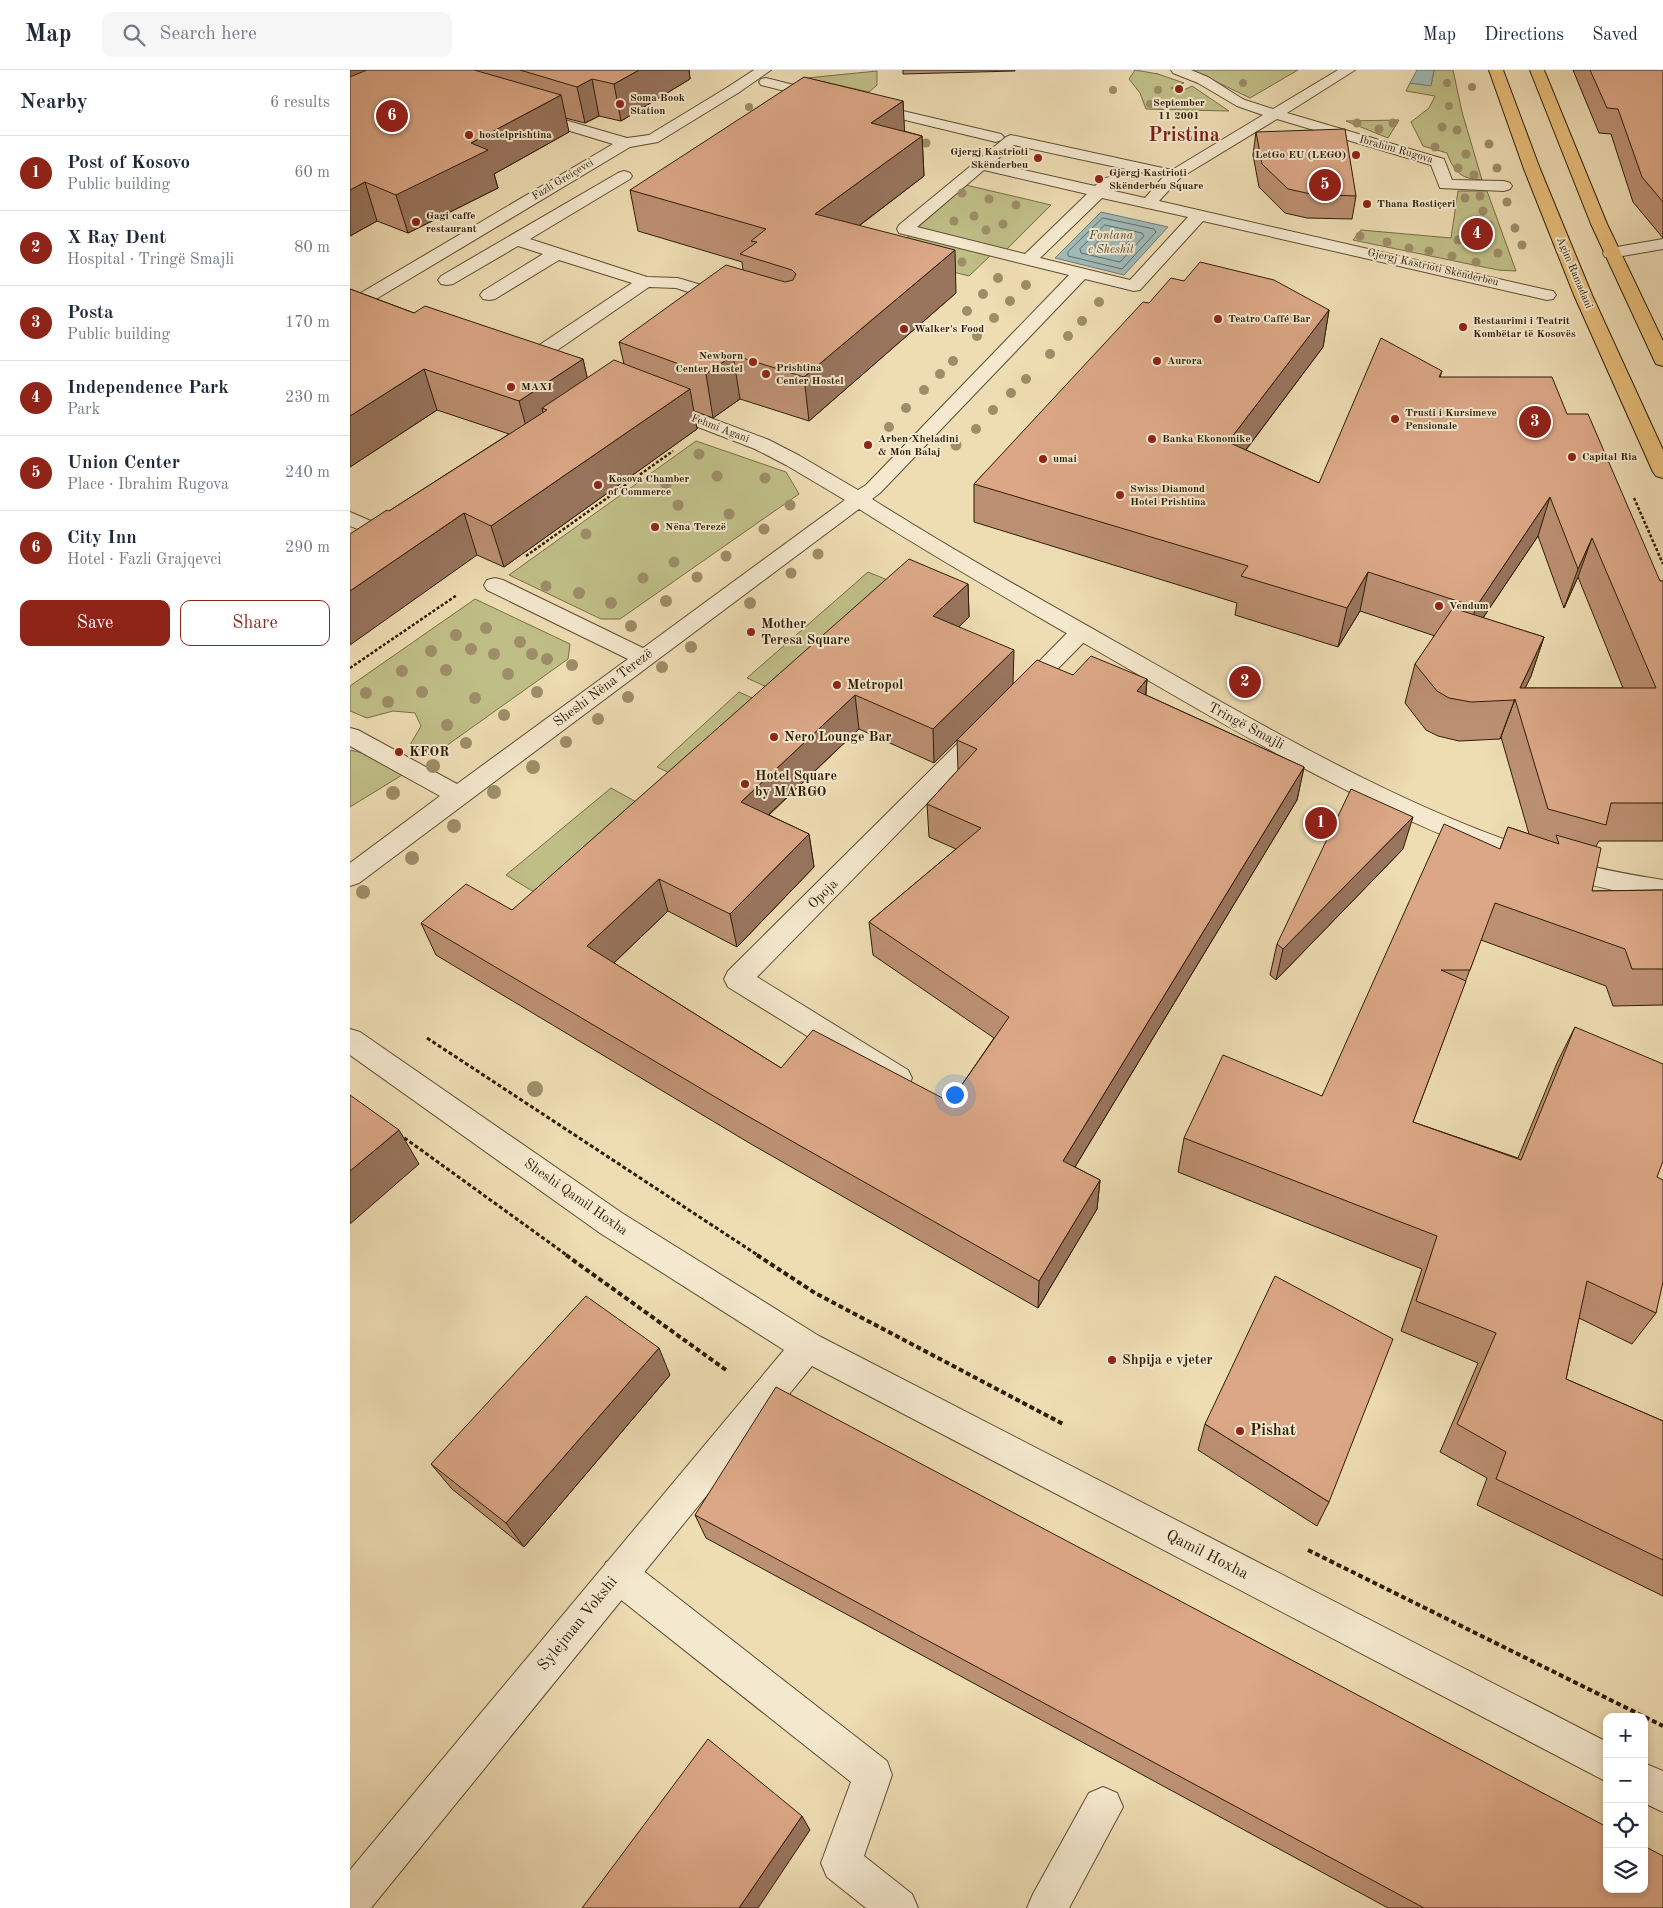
<!DOCTYPE html>
<html lang="en">
<head>
<meta charset="utf-8">
<style>
  body { margin:0; font-family:"Old Standard TT",serif; background:#f6f6f7; color:#1f2937 }
  .controls { position:absolute; right:15px; bottom:15px; display:grid; overflow:hidden; border-radius:10px; box-shadow:0 2px 8px #0003 }
  .controls button { width:45px; height:45px; display:grid; place-items:center; padding:0; border:0; border-bottom:1px solid #e0e1e3; background:#fff; color:#1f2937; font:25px sans-serif }
  .you { position:absolute; left:604px; top:1024px; width:18px; height:18px; margin:-12px; border:4px solid #fff; border-radius:50%; background:#1a73e8; box-shadow:0 0 0 8px #1a73e833 }
  .badge { display:grid; place-items:center; width:32px; height:32px; border-radius:50%; background:#8f2418; color:#fff; font-size:16px; font-weight:700 }
  .pin { position:absolute; translate:-50% -50%; border:2px solid #fff; box-shadow:0 1px 5px #0006 }
  .list { margin:0; padding:0; list-style:none }
  h2 { display:flex; justify-content:space-between; align-items:center; height:65px; margin:0; padding:0 20px; font-size:21px }
  h2 small { font-size:16px; font-weight:400; color:#747a83 }
  .list li { display:grid; grid-template-columns:32px 1fr auto; gap:15px; align-items:center; box-sizing:border-box; height:75px; padding:0 20px; border-top:1px solid #e0e1e3 }
  .list b { display:block; font-size:19px; white-space:nowrap }
  .list p { margin:0; font-size:16px; white-space:nowrap; color:#747a83 }
  .list em { font-size:16px; font-style:normal; color:#747a83 }
  .actions { display:flex; gap:10px; padding:15px 20px }
  .actions a { flex:1; padding:11px 0; border:1px solid #8f2418; border-radius:10px; text-align:center; font-size:18px; color:#8f2418 }
  .actions .main { background:#8f2418; color:#fff }
  .icon { flex:none; width:28px; height:28px; fill:none; stroke:currentColor; stroke-width:2; stroke-linecap:round; stroke-linejoin:round }
  .map { position:relative; flex:none; width:1313px; height:1838px; overflow:hidden }
  header { display:flex; align-items:center; gap:30px; box-sizing:border-box; height:70px; padding:0 25px; background:#fff; border-bottom:1px solid #e0e1e3 }
  header strong { font-size:24px }
  nav { display:flex; gap:28px; margin-inline-start:auto; font-size:18px }
  .search { width:350px; height:45px; background:#f6f6f7; display:flex; align-items:center; gap:12px; box-sizing:border-box; padding:0 18px; border-radius:10px; color:#747a83; font-size:19px }
  main { display:flex }
  aside { flex:1; background:#fff }
  .map>svg:first-child { display:block }
</style>
</head>
<body>
<header>
<strong>Map</strong>
<div class="search"><svg class="icon" aria-label="search" viewBox="0 0 24 24"><circle cx="10" cy="10" r="6"/><path d="M15 15l6 6"/></svg>Search here</div>
<nav><a>Map</a><a>Directions</a><a>Saved</a></nav>
</header>
<main>
<aside>
<h2>Nearby<small>6 results</small></h2>
<ul class="list">
<li><span class="badge">1</span><div><b>Post of Kosovo</b><p>Public building</p></div><em>60 m</em></li>
<li><span class="badge">2</span><div><b>X Ray Dent</b><p>Hospital · Tringë Smajli</p></div><em>80 m</em></li>
<li><span class="badge">3</span><div><b>Posta</b><p>Public building</p></div><em>170 m</em></li>
<li><span class="badge">4</span><div><b>Independence Park</b><p>Park</p></div><em>230 m</em></li>
<li><span class="badge">5</span><div><b>Union Center</b><p>Place · Ibrahim Rugova</p></div><em>240 m</em></li>
<li><span class="badge">6</span><div><b>City Inn</b><p>Hotel · Fazli Grajqevci</p></div><em>290 m</em></li>
</ul>
<div class="actions"><a class="main">Save</a><a>Share</a></div>
</aside>
<div class="map">
<svg width="1313" height="1838" viewBox="0 0 1313 1838">
  <rect width="100%" height="100%" fill="#eedcb3"/>
  <filter id="stains"><feTurbulence type="fractalNoise" baseFrequency=".004" numOctaves="4"/><feColorMatrix values="0 0 0 0 .2 0 0 0 0 .09 0 0 0 0 .02 0 0 0 .5 -.17"/></filter>
  <radialGradient id="worn" r=".72"><stop offset=".6" stop-color="#630" stop-opacity="0"/><stop offset="1" stop-color="#630" stop-opacity=".3"/></radialGradient>
  <g fill="#c0be87" stroke="#776e46">
    <path d="M785 0 808 4 834 13 821 18 830 22 842 16 879 41 796 39 790 23 779 9Z"/>
    <path d="M842 0H948L900 28Z"/>
    <path d="M1084 0H1103L1112 42 1132 110C1111 109 1104 102 1097 83L1073 76 1061 52 1079 38 1085 26 1056 21 1060 13 1081 15Z"/>
    <path d="M527 1V15L519 22 457 8Z"/>
    <path d="M1049 50 1038 68 996 51Z"/>
    <path d="M616 115 701 135 655 181 566 159Z"/>
    <path d="M1108 121H1137L1166 201 1148 200 1003 170 1011 160 1101 168Z"/>
    <path d="M560 165 641 185 619 206 537 185Z"/>
    <path d="M346 371 436 402 449 424 270 549H251L159 505Z"/>
    <path d="M518 502 540 511 419 618 397 608Z"/>
    <path d="M125 529 220 574 218 589 82 686 60 675 71 656 65 643 43 641 17 648 0 641V616Z"/>
    <path d="M389 622 409 631 328 707 307 697Z"/>
    <path d="M0 680 32 688 52 705 0 737Z"/>
    <path d="M261 718 290 734 184 822 156 805Z"/>
  </g>
  <g fill="#9fb9b8" stroke="#727b70">
    <path d="M1067 0H1084L1081 16 1060 13Z"/>
    <path d="M751 142 818 157 774 205 705 188Z"/>
  </g>
  <g fill="none" stroke-linecap="round" stroke-linejoin="round">
    <g stroke="#666b5e" stroke-width="1">
      <path d="M753 148 804 159 806 162 772 199 718 186V182Z"/>
      <path d="M755 155 792 163 794 166 770 192 731 183 730 179Z"/>
      <path d="M757 163 778 167 779 171 767 183 745 178V175Z"/>
    </g>
    <g stroke="#5e4d30" stroke-width="2">
      <g id="lane">
        <path d="M404 0H421L388 23H378L376 20 378 17Z"/>
        <path d="M821 0H841L858 7 899 33 897 36H887L848 13 823 3Z"/>
        <path d="M274 101 280 103 282 106 280 109 180 169 297 207 328 208 384 225 387 229 384 233 378 234 372 233 326 218 299 217 190 292 183 294 176 292 174 288 176 284 282 213 209 190 145 229 139 230 133 229 130 225 133 221 193 184 168 176 103 214 97 215 91 214 88 210 91 206 268 103Z"/>
        <path d="M731 555 739 557 742 562 739 567 681 626 673 629 665 626 661 621 665 616 723 557Z"/>
        <path d="M634 653 642 655 646 661 642 667 407 907 558 1000 562 1008 558 1016 548 1020 538 1016 378 917 374 909 378 901 626 655Z"/>
        <path d="M269 1487 282 1492 537 1691 542 1705 514 1786 562 1824 568 1838H516L477 1807 471 1793 501 1712 256 1518 251 1505 256 1492Z"/>
        <path d="M753 1717 767 1723 773 1737 719 1838H677L683 1824 739 1723Z"/>
      </g>
    </g>
    <g stroke="#5e4d30" stroke-width="2">
      <g id="street">
        <path d="M988 0H1005L937 43 1094 89 1102 110 1154 111 1160 113 1162 116 1160 119 1154 121 1090 118 1081 95 927 49 830 108 809 131 1197 220 1203 221 1206 225 1203 229 1197 230 853 151 790 220 784 221 735 209 530 423 522 429C612 486 706 538 798 590 929 665 1076 751 1222 791 1252 800 1282 805 1313 810V830C1264 821 1216 810 1168 794 1031 747 902 671 777 598 687 546 597 495 509 439L9 813 0 816V793L90 726 0 676V658L8 660 107 714 278 589 137 520 134 515 137 510 145 508 153 510 293 578 495 430 436 395 405 379 304 340 301 336 304 332 311 330 318 332 419 370 450 386 508 420 516 415 719 205 549 163 547 159 549 155 656 67 661 65 822 100 913 45 887 36 885 33 887 30 892 29 923 39ZM664 75 813 107 795 128 760 120 768 111 766 108C756 105 752 110 745 116L643 93ZM634 100 737 124 675 184 567 157ZM752 128 838 147 780 210 690 188Z"/>
        <path d="M416 8 480 24 482 27 480 30 475 31 411 15 409 12 411 9Z"/>
        <path d="M383 16 388 17 390 20 388 23 308 72 280 77 21 232 15 233 9 232 6 228 9 224 263 74 177 48 175 45 177 42H187L277 68 299 65 378 17Z"/>
        <path d="M523 34 651 64 654 67 651 70 646 72 518 41 516 38 518 35Z"/>
        <path d="M1313 169V179L1261 188 1255 187 1253 183 1255 179 1261 178Z"/>
        <path d="M0 442 56 466 60 470 56 474 49 476 0 456Z"/>
        <path d="M0 959 10 962 272 1143 469 1266 1257 1672V1712L462 1296 21 1838H0V1800L434 1280 250 1163 0 985Z"/>
        <path d="M1294 1693 1313 1701V1742L1294 1733Z"/>
      </g>
    </g>
    <g stroke="#2e1d04" stroke-width="2">
      <g id="primary">
        <path d="M1139 0H1153L1190 99 1242 225 1313 380V408L1306 406 1303 402 1224 225 1174 99Z"/>
        <path d="M1180 0H1194L1257 154 1313 271V296L1306 294 1304 290 1241 154Z"/>
      </g>
    </g>
    <g stroke="#2e1d04" stroke-width="2.5" stroke-dasharray="3 2" stroke-linecap="butt">
      <path d="M1284 428 1313 494"/>
      <path d="M176 486 323 381"/>
      <path d="M0 598 107 525"/>
    </g>
    <g stroke="#2e1d04" stroke-width="3" stroke-dasharray="4 2.5" stroke-linecap="butt">
      <path d="M77 968 409 1186"/>
      <path d="M49 1064 218 1186"/>
    </g>
    <g stroke="#2e1d04" stroke-width="4" stroke-dasharray="5 3" stroke-linecap="butt">
      <path d="M216 1185 376 1300"/>
      <path d="M407 1185 465 1223 713 1354"/>
      <path d="M958 1480 1313 1656"/>
    </g>
    <use href="#lane" fill="#f4e8ce" fill-rule="evenodd"/>
    <use href="#street" fill="#f4e8ce" fill-rule="evenodd"/>
    <use href="#primary" fill="#e7be7a" fill-rule="evenodd"/>
  </g>
  <g fill="#9d8d68">
    <circle cx="893" cy="13" r="4"/>
    <circle cx="1097" cy="13" r="4"/>
    <circle cx="1122" cy="17" r="4"/>
    <circle cx="763" cy="20" r="4"/>
    <circle cx="808" cy="20" r="4"/>
    <circle cx="800" cy="34" r="4"/>
    <circle cx="1099" cy="36" r="4"/>
    <circle cx="399" cy="37" r="4"/>
    <circle cx="1007" cy="53" r="4.5"/>
    <circle cx="1043" cy="53" r="4.5"/>
    <circle cx="1092" cy="57" r="4.5"/>
    <circle cx="1029" cy="59" r="4.5"/>
    <circle cx="1107" cy="60" r="4.5"/>
    <circle cx="576" cy="73" r="4.5"/>
    <circle cx="1139" cy="74" r="4.5"/>
    <circle cx="1085" cy="77" r="4.5"/>
    <circle cx="1116" cy="84" r="4.5"/>
    <circle cx="1108" cy="98" r="4.5"/>
    <circle cx="1147" cy="98" r="4.5"/>
    <circle cx="1124" cy="105" r="4.5"/>
    <circle cx="612" cy="123" r="4.5"/>
    <circle cx="1130" cy="126" r="4.5"/>
    <circle cx="1115" cy="128" r="4.5"/>
    <circle cx="639" cy="129" r="4.5"/>
    <circle cx="1157" cy="132" r="4.5"/>
    <circle cx="666" cy="135" r="4.5"/>
    <circle cx="1133" cy="141" r="4.5"/>
    <circle cx="624" cy="146" r="4.5"/>
    <circle cx="604" cy="151" r="4.5"/>
    <circle cx="653" cy="154" r="4.5"/>
    <circle cx="1139" cy="155" r="4.5"/>
    <circle cx="1165" cy="158" r="4.5"/>
    <circle cx="636" cy="160" r="4.5"/>
    <circle cx="1010" cy="166" r="4.5"/>
    <circle cx="1108" cy="170" r="4.5"/>
    <circle cx="1037" cy="172" r="4.5"/>
    <circle cx="1172" cy="175" r="4.5"/>
    <circle cx="1059" cy="178" r="4.5"/>
    <circle cx="1079" cy="181" r="4.5"/>
    <circle cx="1148" cy="183" r="4.5"/>
    <circle cx="1102" cy="186" r="4.5"/>
    <circle cx="612" cy="192" r="4.5"/>
    <circle cx="1126" cy="192" r="4.5"/>
    <circle cx="648" cy="208" r="5"/>
    <circle cx="676" cy="215" r="5"/>
    <circle cx="633" cy="224" r="5"/>
    <circle cx="660" cy="231" r="5"/>
    <circle cx="749" cy="232" r="5"/>
    <circle cx="617" cy="241" r="5"/>
    <circle cx="644" cy="248" r="5"/>
    <circle cx="732" cy="251" r="5"/>
    <circle cx="627" cy="266" r="5"/>
    <circle cx="718" cy="266" r="5"/>
    <circle cx="700" cy="284" r="5"/>
    <circle cx="603" cy="291" r="5"/>
    <circle cx="590" cy="304" r="5"/>
    <circle cx="676" cy="309" r="5"/>
    <circle cx="574" cy="320" r="5"/>
    <circle cx="661" cy="323" r="5"/>
    <circle cx="556" cy="338" r="5"/>
    <circle cx="643" cy="340" r="5"/>
    <circle cx="539" cy="357" r="5"/>
    <circle cx="626" cy="359" r="5"/>
    <circle cx="606" cy="375" r="5.5"/>
    <circle cx="349" cy="384" r="5.5"/>
    <circle cx="367" cy="406" r="5.5"/>
    <circle cx="415" cy="408" r="5.5"/>
    <circle cx="316" cy="414" r="5.5"/>
    <circle cx="328" cy="435" r="5.5"/>
    <circle cx="440" cy="435" r="5.5"/>
    <circle cx="379" cy="444" r="5.5"/>
    <circle cx="414" cy="459" r="5.5"/>
    <circle cx="236" cy="464" r="5.5"/>
    <circle cx="468" cy="484" r="5.5"/>
    <circle cx="376" cy="486" r="5.5"/>
    <circle cx="324" cy="492" r="5.5"/>
    <circle cx="441" cy="503" r="5.5"/>
    <circle cx="347" cy="507" r="5.5"/>
    <circle cx="293" cy="508" r="5.5"/>
    <circle cx="196" cy="516" r="5.5"/>
    <circle cx="229" cy="523" r="6"/>
    <circle cx="316" cy="531" r="6"/>
    <circle cx="261" cy="533" r="6"/>
    <circle cx="400" cy="533" r="6"/>
    <circle cx="281" cy="556" r="6"/>
    <circle cx="136" cy="558" r="6"/>
    <circle cx="106" cy="565" r="6"/>
    <circle cx="170" cy="572" r="6"/>
    <circle cx="341" cy="577" r="6"/>
    <circle cx="121" cy="579" r="6"/>
    <circle cx="81" cy="581" r="6"/>
    <circle cx="144" cy="584" r="6"/>
    <circle cx="182" cy="584" r="6"/>
    <circle cx="197" cy="589" r="6"/>
    <circle cx="222" cy="595" r="6"/>
    <circle cx="312" cy="597" r="6"/>
    <circle cx="96" cy="600" r="6"/>
    <circle cx="52" cy="601" r="6"/>
    <circle cx="158" cy="604" r="6"/>
    <circle cx="72" cy="622" r="6"/>
    <circle cx="187" cy="622" r="6"/>
    <circle cx="16" cy="623" r="6"/>
    <circle cx="278" cy="627" r="6"/>
    <circle cx="125" cy="628" r="6"/>
    <circle cx="38" cy="632" r="6"/>
    <circle cx="154" cy="645" r="6"/>
    <circle cx="248" cy="649" r="6"/>
    <circle cx="97" cy="655" r="6"/>
    <circle cx="216" cy="672" r="6"/>
    <circle cx="116" cy="673" r="6"/>
    <circle cx="83" cy="696" r="7"/>
    <circle cx="183" cy="697" r="7"/>
    <circle cx="144" cy="722" r="7"/>
    <circle cx="43" cy="723" r="7"/>
    <circle cx="104" cy="756" r="7"/>
    <circle cx="62" cy="788" r="7"/>
    <circle cx="13" cy="822" r="7"/>
    <circle cx="185" cy="1019" r="8"/>
  </g>
  <g fill="#bc9073" stroke="#2e1d04" fill-rule="evenodd">
    <path d="M0 0H339L340 9 271 51 249 46 235 53 215 48 219 62 144 104 148 118 58 163 27 151 0 166Z"/>
    <path d="M553 0H665V1L553 4Z"/>
    <path d="M1223 0H1313V168L1283 132 1261 64 1249 63Z"/>
    <path d="M553 31 554 61 572 66 574 106 509 156 606 223 459 351 390 329 363 348 344 341 347 359 154 497 127 485 39 441 159 364 87 340 0 397V219L64 243 233 289 237 308 274 294 269 272 393 200 392 192 288 161 280 120Z"/>
    <path d="M906 62 1006 126 1002 149 957 148 935 143 909 117 903 85Z"/>
    <path d="M834 211 979 240 973 277 896 380 969 413 1092 301 1090 307 1217 344 1310 511H1313V771H1249L1246 776 1242 821 1313 820V935L1263 936 1256 916 1131 870 1063 1052 1168 1088 1207 993 1225 957 1307 1107 1306 1243 1282 1274 1229 1248 1216 1309 1313 1351V1526L1127 1435 1137 1408 1090 1382 1128 1293 1051 1261 1072 1199 828 1102 834 1068 972 1026 1150 779 1158 757 1179 764 1151 667 1150 669 1109 671 1088 666 1076 660 1055 633 1065 594 1085 566 1010 541 988 577 885 545 887 533 624 452V414L799 233ZM1188 466 1214 538 1228 507 1273 618H1175L1181 606 1194 567 1133 548Z"/>
    <path d="M618 514 619 547 609 557 663 614 723 605 797 609 796 625 954 697 947 730 725 1097 750 1110 747 1139 688 1238 401 1074 86 885 71 853 162 840ZM642 635 607 670 608 700 577 734 579 767 606 779 519 852 523 885 644 968 600 1032 431 998 264 893 318 841 387 877 464 797 459 764 419 745 509 659 584 693Z"/>
    <path d="M1053 779 926 910 920 905 927 874Z"/>
    <path d="M320 1305 174 1477 102 1419 81 1394Z"/>
    <path d="M855 1354 979 1432 967 1456 848 1380Z"/>
    <path d="M345 1445 1313 1838H1038L356 1468Z"/>
  </g>
  <g fill="#99755e" stroke="#2e1d04">
    <path d="M0 0H50L0 35Z"/>
    <path d="M289 0H339L340 9 271 51 264 14Z"/>
    <path d="M242 9 249 46 235 53 227 17Z"/>
    <path d="M211 25 219 62 144 104 148 118 58 163 46 125 121 73Z"/>
    <path d="M553 31 555 70 521 53Z"/>
    <path d="M572 66 574 106 469 186 465 144Z"/>
    <path d="M15 112 27 151 0 166V120Z"/>
    <path d="M605 180 606 223 459 351 454 307Z"/>
    <path d="M979 240 973 277 873 410 878 372Z"/>
    <path d="M383 285 390 329 363 348 356 304Z"/>
    <path d="M233 289 242 329 192 338 197 360 180 371 169 331Z"/>
    <path d="M74 299 87 340 0 397V346Z"/>
    <path d="M340 319 347 359 154 497 141 456Z"/>
    <path d="M1200 427 1188 466 1114 576 1126 537Z"/>
    <path d="M114 443 127 485 0 575V521Z"/>
    <path d="M1242 468 1228 507 1214 538 1228 499Z"/>
    <path d="M1018 502 1010 541 988 577 997 538Z"/>
    <path d="M618 514 619 547 585 580 583 546Z"/>
    <path d="M1194 567 1181 606 1167 635 1170 618Z"/>
    <path d="M664 580 663 614 584 693 583 659Z"/>
    <path d="M797 609 794 643 787 621Z"/>
    <path d="M505 625 509 659 397 765 391 732Z"/>
    <path d="M1165 629 1151 667 1150 669Z"/>
    <path d="M954 697 947 730 711 1120 713 1091Z"/>
    <path d="M1063 747 1053 779 926 910 933 879Z"/>
    <path d="M459 764 464 797 387 877 380 844Z"/>
    <path d="M309 809 318 841 248 908 237 876Z"/>
    <path d="M49 1060 69 1094 0 1154V1101Z"/>
    <path d="M750 1110 747 1139 688 1238 689 1211Z"/>
    <path d="M309 1278 320 1305 174 1477 156 1453Z"/>
    <path d="M452 1746 460 1760 408 1838H389Z"/>
  </g>
  <g fill="#dba786" stroke="#2e1d04">
    <path d="M17 0H124L211 25 121 73 138 80 46 125 15 112 0 120V7Z"/>
    <path d="M170 0H289L264 14 242 9 227 17Z"/>
    <path d="M1240 0H1313V132L1292 107 1268 39 1257 38Z"/>
    <path d="M454 7 553 31 521 53 572 66 465 144 605 180 454 307 383 285 356 304 269 272 376 195 435 212 443 210 446 204 442 200 390 184 407 172 401 171 416 159 280 120Z"/>
    <path d="M995 59 1006 126 961 124 938 119 912 94 906 62Z"/>
    <path d="M850 192 924 210 979 240 878 372 969 413 1031 268 1092 301 1089 307H1202L1217 344H1238L1310 511H1313V733H1261L1256 755 1198 739 1165 629 1164 630 1121 632 1099 628 1087 621 1065 594 1103 538 1194 567 1170 618H1306L1242 468 1228 499 1200 427 1126 537 1018 502 997 538 891 506 898 496 624 414 793 232 799 233 821 208 834 211Z"/>
    <path d="M0 219 64 243 75 236 233 289 169 331 74 299 0 346Z"/>
    <path d="M264 290 340 319 141 456 114 443 0 521V464L37 440 39 441 197 340 192 338Z"/>
    <path d="M559 489 618 514 583 546 664 580 583 659 505 625 391 732 459 764 380 844 309 809 237 876 431 998 463 960 600 1032 659 947 519 852 631 758 577 734 627 679 607 670 687 590 723 605 741 586 797 609 787 621 954 697 713 1091 750 1110 689 1211 394 1044 71 853 116 814 162 840Z"/>
    <path d="M1001 719 1063 747 933 879 927 874Z"/>
    <path d="M1094 754 1150 779 1158 757 1209 774 1206 765 1251 778 1242 821 1313 820V899H1282L1275 879 1145 833 1120 900H1091L1116 911 1063 1052 1171 1090 1225 957 1313 994V1091L1307 1107 1313 1110V1212L1306 1243 1237 1211 1216 1309 1313 1351V1490L1146 1409 1156 1382 1107 1354 1146 1263 1066 1231 1087 1166 834 1068 873 985 972 1026Z"/>
    <path d="M0 1025 49 1060 0 1101Z"/>
    <path d="M925 1206 1043 1269 979 1432 855 1354Z"/>
    <path d="M236 1226 309 1278 156 1453 81 1394Z"/>
    <path d="M426 1317 1257 1757V1819H1294V1776L1313 1786V1838H1074L345 1445Z"/>
    <path d="M358 1669 452 1746 389 1838H232Z"/>
  </g>
  <g fill="#8f2418" stroke="#f4e8ce" stroke-width="2">
    <circle cx="829" cy="19" r="5"/>
    <circle cx="270" cy="34" r="5"/>
    <circle cx="119" cy="65" r="5"/>
    <circle cx="1006" cy="85" r="5"/>
    <circle cx="688" cy="88" r="5"/>
    <circle cx="749" cy="109" r="5"/>
    <circle cx="1017" cy="134" r="5"/>
    <circle cx="66" cy="152" r="5"/>
    <circle cx="868" cy="249" r="5"/>
    <circle cx="1113" cy="257" r="5"/>
    <circle cx="554" cy="259" r="5"/>
    <circle cx="807" cy="291" r="5"/>
    <circle cx="403" cy="292" r="5"/>
    <circle cx="416" cy="304" r="5"/>
    <circle cx="161" cy="317" r="5"/>
    <circle cx="1045" cy="349" r="5"/>
    <circle cx="802" cy="369" r="5"/>
    <circle cx="518" cy="375" r="5"/>
    <circle cx="1222" cy="387" r="5"/>
    <circle cx="693" cy="389" r="5"/>
    <circle cx="248" cy="415" r="5"/>
    <circle cx="770" cy="425" r="5"/>
    <circle cx="305" cy="457" r="5"/>
    <circle cx="1089" cy="536" r="5"/>
    <circle cx="401" cy="562" r="5"/>
    <circle cx="487" cy="615" r="5"/>
    <circle cx="424" cy="667" r="5"/>
    <circle cx="49" cy="682" r="5"/>
    <circle cx="395" cy="714" r="5"/>
    <circle cx="762" cy="1290" r="5"/>
    <circle cx="890" cy="1361" r="5"/>
  </g>
  <g text-anchor="middle" dominant-baseline="central" stroke-width="4" stroke-linejoin="round" paint-order="stroke">
    <g font-size="11" font-weight="bold" fill="#2e1d04" stroke="#f4e8ce" text-anchor="start">
      <text x="280" y="28">Soma Book<tspan x="280" dy="13">Station</tspan></text>
      <text x="829" y="33" text-anchor="middle">September<tspan x="829" dy="13">11 2001</tspan></text>
      <text x="129" y="65">hostelprishtina</text>
      <text x="678" y="82" text-anchor="end">Gjergj Kastrioti<tspan x="678" dy="13">Skënderbeu</tspan></text>
      <text x="996" y="85" text-anchor="end">LetGo EU (LEGO)</text>
      <text x="759" y="103">Gjergj Kastrioti<tspan x="759" dy="13">Skënderbeu Square</tspan></text>
      <text x="1027" y="134">Thana Rostiçeri</text>
      <text x="76" y="146">Gagi caffe<tspan x="76" dy="13">restaurant</tspan></text>
      <text x="878" y="249">Teatro Caffé Bar</text>
      <text x="1123" y="251">Restaurimi i Teatrit<tspan x="1123" dy="13">Kombëtar të Kosovës</tspan></text>
      <text x="564" y="259">Walker's Food</text>
      <text x="393" y="286" text-anchor="end">Newborn<tspan x="393" dy="13">Center Hostel</tspan></text>
      <text x="817" y="291">Aurora</text>
      <text x="426" y="298">Prishtina<tspan x="426" dy="13">Center Hostel</tspan></text>
      <text x="171" y="317">MAXI</text>
      <text x="1055" y="343">Trusti i Kursimeve<tspan x="1055" dy="13">Pensionale</tspan></text>
      <text x="528" y="369">Arben Xheladini<tspan x="528" dy="13">&amp; Mon Balaj</tspan></text>
      <text x="812" y="369">Banka Ekonomike</text>
      <text x="1232" y="387">Capital Ria</text>
      <text x="703" y="389">umai</text>
      <text x="258" y="409">Kosova Chamber<tspan x="258" dy="13">of Commerce</tspan></text>
      <text x="780" y="419">Swiss Diamond<tspan x="780" dy="13">Hotel Prishtina</tspan></text>
      <text x="315" y="457">Nëna Terezë</text>
      <text x="1099" y="536">Vendum</text>
    </g>
    <g font-size="11" fill="#2e1d04" stroke="#f4e8ce">
      <text transform="translate(1046 80) rotate(16)">Ibrahim Rugova</text>
      <text transform="translate(213 110) rotate(-31)">Fazli Greiçevci</text>
      <text transform="translate(1083 198) rotate(13)">Gjergj Kastrioti Skënderbeu</text>
      <text transform="translate(1224 203) rotate(67)">Agim Ramadani</text>
      <text transform="translate(370 359) rotate(21)">Fehmi Agani</text>
    </g>
    <g font-size="12" font-style="italic" fill="#504c3a" stroke="#f4e8ce">
      <text x="761" y="166">Fontana<tspan x="761" dy="14">e Sheshit</tspan></text>
    </g>
    <g font-size="14" font-weight="bold" fill="#2e1d04" stroke="#f4e8ce" text-anchor="start">
      <text x="411" y="554">Mother<tspan x="411" dy="16">Teresa Square</tspan></text>
      <text x="497" y="615">Metropol</text>
      <text x="434" y="667">Nero Lounge Bar</text>
      <text x="59" y="682">KFOR</text>
      <text x="405" y="706">Hotel Square<tspan x="405" dy="16">by MARGO</tspan></text>
      <text x="772" y="1290">Shpija e vjeter</text>
    </g>
    <g font-size="14" fill="#2e1d04" stroke="#f4e8ce">
      <text transform="translate(253 618) rotate(-37)">Sheshi Nëna Terezë</text>
      <text transform="translate(896 656) rotate(28)">Tringë Smajli</text>
      <text transform="translate(473 824) rotate(-45)">Opoja</text>
      <text transform="translate(226 1127) rotate(35)">Sheshi Qamil Hoxha</text>
    </g>
    <g font-size="16" font-weight="bold" fill="#2e1d04" stroke="#f4e8ce" text-anchor="start">
      <text x="900" y="1361">Pishat</text>
    </g>
    <g font-size="16" fill="#2e1d04" stroke="#f4e8ce">
      <text transform="translate(857 1485) rotate(27)">Qamil Hoxha</text>
      <text transform="translate(228 1554) rotate(-51)">Sylejman Vokshi</text>
    </g>
    <g font-size="20" font-weight="bold" fill="#7a1f14" stroke="#f4e8ce">
      <text x="834" y="66">Pristina</text>
    </g>
  </g>
  <rect width="100%" height="100%" filter="url(#stains)"/>
  <rect width="100%" height="100%" fill="url(#worn)"/>
</svg>
<div class="controls">
<button>+</button>
<button>−</button>
<button><svg class="icon" aria-label="locate" viewBox="0 0 24 24"><circle cx="12" cy="12" r="6"/><path d="M12 2v4M12 18v4M2 12h4M18 12h4"/></svg></button>
<button><svg class="icon" aria-label="layers" viewBox="0 0 24 24"><path d="M12 4l9 5-9 5-9-5zM3 14l9 5 9-5"/></svg></button>
</div>
<div class="you"></div>
<div class="pin badge" style="left:971px;top:753px">1</div>
<div class="pin badge" style="left:895px;top:612px">2</div>
<div class="pin badge" style="left:1185px;top:352px">3</div>
<div class="pin badge" style="left:1127px;top:164px">4</div>
<div class="pin badge" style="left:975px;top:115px">5</div>
<div class="pin badge" style="left:42px;top:46px">6</div>
</div>
</main>
</body>
</html>
